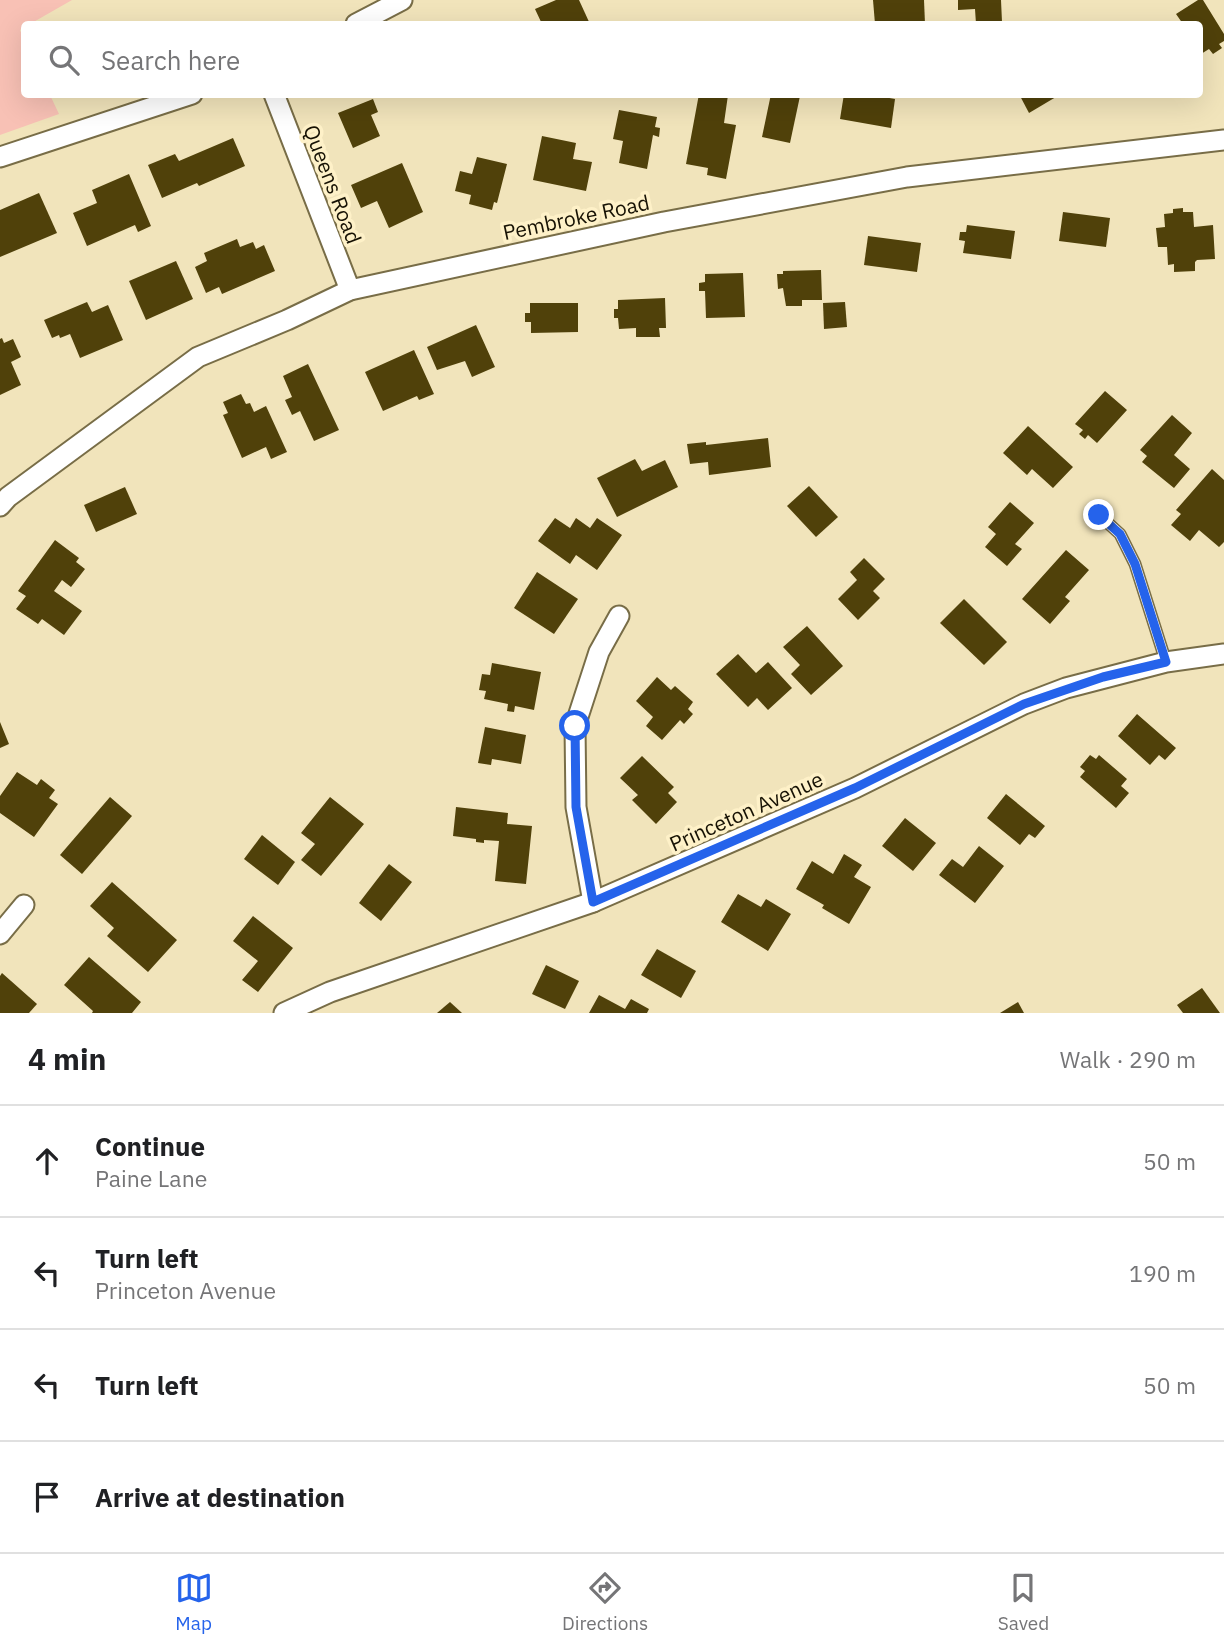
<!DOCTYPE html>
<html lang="en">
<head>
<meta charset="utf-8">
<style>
  body { margin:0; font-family:"IBM Plex Sans",sans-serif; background:#f6f6f6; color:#202124 }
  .stop { position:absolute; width:21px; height:21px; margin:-16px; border:5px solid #2563eb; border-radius:50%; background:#fff }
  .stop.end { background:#2563eb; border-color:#fff; box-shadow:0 2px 7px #0008 }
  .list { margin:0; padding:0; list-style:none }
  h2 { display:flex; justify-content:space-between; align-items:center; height:91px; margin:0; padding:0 28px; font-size:30px }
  h2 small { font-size:23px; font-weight:400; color:#757577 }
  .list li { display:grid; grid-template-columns:46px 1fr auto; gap:21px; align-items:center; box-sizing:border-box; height:112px; padding:0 28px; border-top:2px solid #e0e0e0 }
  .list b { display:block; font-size:26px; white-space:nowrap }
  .list p { margin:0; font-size:23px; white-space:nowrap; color:#757577 }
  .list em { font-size:23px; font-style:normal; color:#757577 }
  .icon { flex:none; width:38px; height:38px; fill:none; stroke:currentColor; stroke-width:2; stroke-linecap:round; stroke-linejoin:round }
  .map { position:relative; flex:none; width:1224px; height:1013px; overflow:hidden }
  .search { position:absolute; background:#fff; box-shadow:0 7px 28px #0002; left:21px; right:21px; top:21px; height:77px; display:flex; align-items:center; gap:18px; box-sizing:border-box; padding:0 24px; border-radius:7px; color:#757577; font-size:26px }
  .sheet { height:539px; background:#fff }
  nav { display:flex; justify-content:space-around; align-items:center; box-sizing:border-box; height:98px; border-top:2px solid #e0e0e0; background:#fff; font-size:19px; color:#757577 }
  nav a { display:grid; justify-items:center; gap:4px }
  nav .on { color:#2563eb }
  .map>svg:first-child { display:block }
</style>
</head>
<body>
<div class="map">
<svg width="1224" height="1013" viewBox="0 0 1224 1013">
  <rect width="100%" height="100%" fill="#f1e4bb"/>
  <path fill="#f8c1b5" d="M0 0H72L30 24H24V27L20 30 24 40V94L50 95 59 114 0 135Z"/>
  <g fill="#50410a">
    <path d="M556 0H579L590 24H542L535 9Z"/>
    <path d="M873 0H924L925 24H875Z"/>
    <path d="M958 0H1001L1002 22 976 24 975 9 958 10Z"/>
    <path d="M1198 0H1203L1224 34V41L1219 44 1222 48 1213 54 1209 49 1201 54 1200 52V24H1183L1176 14Z"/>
    <path d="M699 94 728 95 724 123 736 125 726 179 707 175 708 168 686 164Z"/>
    <path d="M771 94 800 96 790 143 762 137Z"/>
    <path d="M844 94H867L895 99 891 128 840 119Z"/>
    <path d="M1019 94H1061L1029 113Z"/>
    <path d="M373 99 378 112 371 115 380 136 353 148 338 113Z"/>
    <path d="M619 110 657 117 655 127 660 128 659 137 653 135 647 169 619 163 623 141 613 139Z"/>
    <path d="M542 136 576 143 573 159 592 162 586 191 533 180Z"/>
    <path d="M233 138 245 166 199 186 197 183 162 198 148 165 175 154 179 161Z"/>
    <path d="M477 157 507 164 497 203 494 202 492 210 469 204 471 195 455 191 460 171 472 174Z"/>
    <path d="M402 163 423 212 389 228 377 201 361 208 351 185Z"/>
    <path d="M129 174 151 226 138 232 135 225 87 246 73 213 97 203 92 190Z"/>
    <path d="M39 193 57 233 0 257V210Z"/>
    <path d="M1183 208V212H1193L1194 227 1213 225 1215 259 1197 260 1195 262V271L1174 272V264L1168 265 1167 247H1158L1156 228 1165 227 1164 214 1173 213V209Z"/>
    <path d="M1063 212 1110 218 1106 247 1059 241Z"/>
    <path d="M967 225 1015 231 1011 259 963 253 965 241 959 240 960 232H966Z"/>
    <path d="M868 236 921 243 917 272 864 265Z"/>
    <path d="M237 239 240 247 253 242 256 249 264 245 275 271 222 294 219 287 206 293 195 267 207 261 204 253Z"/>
    <path d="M176 261 193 299 146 320 129 281Z"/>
    <path d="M821 270 822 300H802V306H786L783 288 778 289 777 274H783V271Z"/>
    <path d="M743 273 745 317 706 318 705 291H699V283L705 282V274Z"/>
    <path d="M665 298 666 328H659L660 337H636V328L619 329 618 318H614V309H618V300Z"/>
    <path d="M87 302 92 312 108 305 123 340 80 358 70 334 60 338 59 335 52 338 44 320Z"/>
    <path d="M845 302 847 327 824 329 823 303Z"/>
    <path d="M530 303H578V332L531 333V322H525V313H530Z"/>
    <path d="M476 325 495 367 472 377 465 361 437 370 427 347Z"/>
    <path d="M2 338 4 343 13 339 21 357 11 362 21 385 0 395V339Z"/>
    <path d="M414 350 434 394 419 400 417 396 383 411 365 372Z"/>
    <path d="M308 364 339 430 314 441 300 411 292 415 285 400 292 397 283 376Z"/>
    <path d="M1105 391 1127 410 1097 443 1088 435 1085 439 1079 434 1083 430 1075 424Z"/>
    <path d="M241 394 246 404 250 403 254 412 266 406 287 452 271 459 266 447 242 458 223 415 228 413 223 402Z"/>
    <path d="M1172 415 1192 433 1174 455 1190 469 1174 488 1142 462 1147 456 1140 450Z"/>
    <path d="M1028 426 1073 467 1053 488 1032 469 1027 475 1003 453Z"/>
    <path d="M768 438 771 467 709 475 708 462 690 464 687 444 706 442V445Z"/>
    <path d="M635 459 642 471 665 460 678 487 617 517 597 478Z"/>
    <path d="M1212 469 1224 480V542L1219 547 1199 530 1190 541 1171 525 1181 514 1176 510Z"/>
    <path d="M809 486 838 517 816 537 787 506Z"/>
    <path d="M125 487 137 514 96 532 84 505Z"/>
    <path d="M1010 502 1034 523 1015 544 1022 549 1007 566 985 547 996 534 988 527Z"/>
    <path d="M555 518 570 528 576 518 590 528 597 518 622 535 597 570 576 555 570 564 538 541Z"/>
    <path d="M55 540 79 558 76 562 85 569 71 587 62 580 54 591 82 611 64 635 42 619 38 624 16 609 26 596 18 591Z"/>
    <path d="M1066 550 1089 570 1065 597 1070 601 1050 624 1022 599Z"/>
    <path d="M864 558 885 579 873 591 880 598 858 620 838 599 857 580 850 572Z"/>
    <path d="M537 572 578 599 554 634 514 608Z"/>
    <path d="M964 599 1007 642 984 665 940 623Z"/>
    <path d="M807 626 843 666 811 695 791 674 800 665 783 647Z"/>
    <path d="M738 654 756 673 768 662 792 688 768 710 757 698 748 707 716 674Z"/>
    <path d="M492 663 541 672 534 710 515 706 514 712 507 711 508 704 484 699 486 691 479 690 482 674 490 675Z"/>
    <path d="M657 677 671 690 675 686 693 702 688 709 693 714 684 724 680 720 662 740 646 726 653 717 636 701Z"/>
    <path d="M1137 714 1176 748 1165 760 1159 755 1150 765 1118 736Z"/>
    <path d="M0 722 9 744 0 748Z"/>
    <path d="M485 727 526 735 521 764 492 759 491 765 478 763Z"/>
    <path d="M1090 755 1096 759 1099 755 1127 779 1121 786 1129 793 1116 808 1080 777 1085 771 1080 767Z"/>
    <path d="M642 756 674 787 668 793 677 802 656 824 632 800 638 795 620 778Z"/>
    <path d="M17 772 37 785 41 779 55 790 49 798 58 804 34 837 0 813V796Z"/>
    <path d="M1006 794 1045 826 1035 838 1029 834 1020 845 987 818Z"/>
    <path d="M110 797 132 816 82 874 60 855Z"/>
    <path d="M330 797 364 824 321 876 301 860 315 844 301 833Z"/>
    <path d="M456 807 508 813 507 824 532 826 526 884 495 881 499 841 484 840V843L476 842V839L453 836Z"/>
    <path d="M905 818 936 843 913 871 882 846Z"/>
    <path d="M262 835 295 862 278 885 244 859Z"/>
    <path d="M979 846 1004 866 975 903 939 875 952 859 963 867Z"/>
    <path d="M844 854 862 865 854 877 871 887 849 924 822 908 824 905 796 889 812 861 833 874Z"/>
    <path d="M389 864 412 882 381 921 359 903Z"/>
    <path d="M112 882 177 940 148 972 107 936 114 928 90 906Z"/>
    <path d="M738 894 761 907 766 899 791 914 768 951 721 922Z"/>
    <path d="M253 916 293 948 258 992 242 980 258 961 233 941Z"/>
    <path d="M657 949 696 971 681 998 641 975Z"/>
    <path d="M89 957 141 1002 132 1013H92L93 1011 64 985Z"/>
    <path d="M546 965 579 981 565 1009 532 994Z"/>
    <path d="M2 973 37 1004 29 1013H0V976Z"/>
    <path d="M1202 988 1220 1013H1183L1177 1005Z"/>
    <path d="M599 995 625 1009 631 999 649 1009 647 1013H589Z"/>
    <path d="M450 1002 462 1013H437Z"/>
    <path d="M1018 1002 1024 1013H1000Z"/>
  </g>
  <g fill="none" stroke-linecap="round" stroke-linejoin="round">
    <g stroke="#786d47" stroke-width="13">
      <path id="lane" d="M1099 515 1120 534 1135 564 1166 662"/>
    </g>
    <g stroke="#786d47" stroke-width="23">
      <g id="street">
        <path d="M356 24 402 0"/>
        <path d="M274 94 350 290"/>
        <path d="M0 157 192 94"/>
        <path d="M0 506 8 497 198 357 287 320 350 290 664 222 907 177 1224 140"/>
        <path d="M593 902 576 807 575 726 599 652 619 616"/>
        <path d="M0 934 24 905"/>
        <path d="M284 1013 330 992 593 902 855 788 1024 704 1066 688 1166 662 1224 654"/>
      </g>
    </g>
    <use href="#lane" stroke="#fff" stroke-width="10"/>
    <use href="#street" stroke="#fff" stroke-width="19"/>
  </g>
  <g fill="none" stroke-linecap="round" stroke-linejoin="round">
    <path stroke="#2563eb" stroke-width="9" d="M575 726 576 807 593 902 855 788 1024 704 1103 677 1166 662 1135 564 1120 534 1099 515"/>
  </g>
  <g text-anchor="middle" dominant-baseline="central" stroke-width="7" stroke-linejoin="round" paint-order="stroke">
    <g font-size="21" fill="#171204" stroke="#fef1c8">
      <text transform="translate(333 184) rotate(69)">Queens Road</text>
      <text transform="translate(576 217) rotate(-12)">Pembroke Road</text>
      <text transform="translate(746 811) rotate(-24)">Princeton Avenue</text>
    </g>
  </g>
</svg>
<div class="stop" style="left:575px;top:726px"></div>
<div class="stop end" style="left:1099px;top:515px"></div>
<div class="search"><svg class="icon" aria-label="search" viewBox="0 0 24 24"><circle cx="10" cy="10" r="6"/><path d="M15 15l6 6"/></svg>Search here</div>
</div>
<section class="sheet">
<h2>4 min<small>Walk · 290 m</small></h2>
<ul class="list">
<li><svg class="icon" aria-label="ahead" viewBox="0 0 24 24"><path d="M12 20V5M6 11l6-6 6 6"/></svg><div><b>Continue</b><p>Paine Lane</p></div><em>50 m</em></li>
<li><svg class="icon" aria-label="left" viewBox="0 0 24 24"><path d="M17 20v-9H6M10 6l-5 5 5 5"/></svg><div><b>Turn left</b><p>Princeton Avenue</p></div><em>190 m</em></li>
<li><svg class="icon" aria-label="left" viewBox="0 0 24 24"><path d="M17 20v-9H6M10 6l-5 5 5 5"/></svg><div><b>Turn left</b></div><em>50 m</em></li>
<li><svg class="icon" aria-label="arrive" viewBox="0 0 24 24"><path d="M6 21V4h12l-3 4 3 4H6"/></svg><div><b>Arrive at destination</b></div></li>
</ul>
</section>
<nav>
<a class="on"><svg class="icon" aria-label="map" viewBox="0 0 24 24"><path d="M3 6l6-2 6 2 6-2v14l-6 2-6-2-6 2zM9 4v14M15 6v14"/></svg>Map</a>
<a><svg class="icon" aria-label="directions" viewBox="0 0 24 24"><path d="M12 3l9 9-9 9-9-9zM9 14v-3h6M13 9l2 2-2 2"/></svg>Directions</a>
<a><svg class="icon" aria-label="saved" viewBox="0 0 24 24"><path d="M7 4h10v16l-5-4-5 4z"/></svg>Saved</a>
</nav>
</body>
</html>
